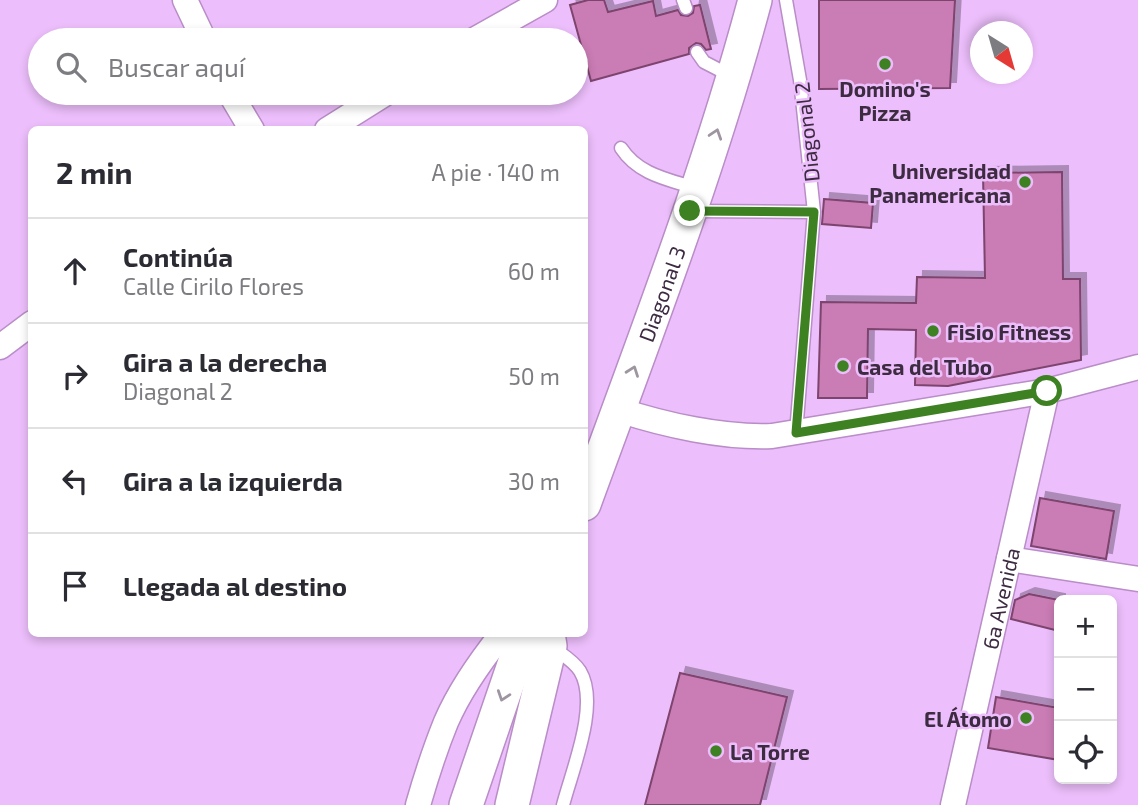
<!DOCTYPE html>
<html lang="es">
<head>
<meta charset="utf-8">
<style>
  body { margin:0; font-family:"Exo 2",sans-serif; background:#f2f2f3; color:#2b2b33 }
  .controls { position:absolute; right:21px; bottom:21px; display:grid; overflow:hidden; border-radius:10px; box-shadow:0 4px 10px #0003 }
  .controls button { width:63px; height:63px; display:grid; place-items:center; padding:0; border:0; border-bottom:2px solid #e1e1e2; background:#fff; color:#2b2b33; font:35px sans-serif }
  .compass { position:absolute; left:970px; top:21px; width:63px; height:63px; border-radius:50%; background:#fff; box-shadow:0 4px 10px #0003; rotate:143deg }
  .stop { position:absolute; width:21px; height:21px; margin:-16px; border:5px solid #3e8122; border-radius:50%; background:#fff }
  .stop.end { background:#3e8122; border-color:#fff; box-shadow:0 2px 7px #0008 }
  .list { margin:0; padding:0; list-style:none }
  h2 { display:flex; justify-content:space-between; align-items:center; height:91px; margin:0; padding:0 28px; font-size:30px }
  h2 small { font-size:23px; font-weight:400; color:#7c7c81 }
  .list li { display:grid; grid-template-columns:46px 1fr auto; gap:21px; align-items:center; box-sizing:border-box; height:105px; padding:0 28px; border-top:2px solid #e1e1e2 }
  .list b { display:block; font-size:26px; white-space:nowrap }
  .list p { margin:0; font-size:23px; white-space:nowrap; color:#7c7c81 }
  .list em { font-size:23px; font-style:normal; color:#7c7c81 }
  .icon { flex:none; width:38px; height:38px; fill:none; stroke:currentColor; stroke-width:2; stroke-linecap:round; stroke-linejoin:round }
  .map { position:relative; flex:none; width:1138px; height:805px; overflow:hidden }
  .search { position:absolute; background:#fff; box-shadow:0 4px 10px #0003; left:28px; top:28px; width:560px; height:77px; display:flex; align-items:center; gap:18px; box-sizing:border-box; padding:0 24px; border-radius:38px; color:#7c7c81; font-size:26px }
  .panel { position:absolute; background:#fff; box-shadow:0 4px 10px #0003; left:28px; top:126px; width:560px; height:511px; border-radius:10px }
  .map>svg:first-child { display:block }
</style>
</head>
<body>
<div class="map">
<svg width="1138" height="805" viewBox="0 0 1138 805">
  <defs>
    <filter id="shadow"><feDropShadow dx="6" dy="-6" stdDeviation="0" flood-color="#0004"/></filter>
  </defs>
  <rect width="100%" height="100%" fill="#ecbefb"/>
  <g fill="#ca7cb4" stroke="#7d446e" stroke-width="2" filter="url(#shadow)">
    <path d="M588 0H604L608 12 653 1 656 16 678 10 681 15 688 16 693 13 694 6 700 5 711 49 706 50 701 44 696 43 689 48V54L591 81 570 5Z"/>
    <path d="M819 0H955L950 88 819 89Z"/>
    <path d="M1062 172 1063 279H1080L1081 360 948 386 915 385 916 330 868 329 867 398H818L821 302 916 303 917 277 985 278 983 173Z"/>
    <path d="M824 199 873 203 871 228 822 224Z"/>
    <path d="M1040 498 1114 511 1106 559 1031 546Z"/>
    <path d="M1029 594 1059 600V631L1011 619 1015 600Z"/>
    <path d="M680 673 787 697 760 805H645Z"/>
    <path d="M996 697 1059 708V760L988 748Z"/>
  </g>
  <g fill="none" stroke-linecap="round" stroke-linejoin="round">
    <g stroke="#b98dc7" stroke-width="15">
      <g id="lane">
        <path d="M683 0 686 8"/>
        <path d="M786 0 800 80 814 212 796 433"/>
        <path d="M697 52 704 62 733 77"/>
        <path d="M621 148C638 174 666 179 695 188"/>
        <path d="M692 211 814 212"/>
        <path d="M551 646C561 654 573 660 580 671 600 704 572 770 563 805"/>
      </g>
    </g>
    <g stroke="#b98dc7" stroke-width="27">
      <g id="street">
        <path d="M185 0 204 40"/>
        <path d="M474 40 545 0"/>
        <path d="M230 93 252 130"/>
        <path d="M327 130 386 93"/>
        <path d="M0 347 32 323"/>
        <path d="M619 410C665 425 723 438 772 436L1047 391 1138 367"/>
        <path d="M1009 559 1138 579"/>
        <path d="M418 805C426 777 435 749 446 722 459 692 482 659 502 634"/>
        <path id="s1" d="M953 805 1047 391"/>
      </g>
    </g>
    <g stroke="#b98dc7" stroke-width="36">
      <g id="secondary">
        <path id="s2" d="M584 504C645 337 709 172 755 0"/>
        <path d="M466 805 522 641 528 634"/>
        <path d="M512 805 550 646 548 634"/>
      </g>
    </g>
    <use href="#lane" stroke="#fff" stroke-width="12"/>
    <use href="#street" stroke="#fff" stroke-width="24"/>
    <use href="#secondary" stroke="#fff" stroke-width="33"/>
  </g>
  <defs><path id="oneway-chevron" d="M-2-3.5L2.5 0L-2 3.5" fill="none" stroke-width="1.6" stroke-linecap="round" stroke-linejoin="round" transform="scale(1.75)"/></defs>
  <g stroke="#9e95a0">
    <use href="#oneway-chevron" transform="translate(716 134) rotate(-72)"/>
    <use href="#oneway-chevron" transform="translate(633 371) rotate(-70)"/>
    <use href="#oneway-chevron" transform="translate(503 696) rotate(109)"/>
  </g>
  <g fill="none" stroke-linecap="round" stroke-linejoin="round">
    <path stroke="#3e8122" stroke-width="9" d="M690 211 814 212 796 433 1047 391"/>
  </g>
  <g fill="#3e8122" stroke="#ecbefb" stroke-width="2.5">
    <circle cx="885" cy="64" r="7"/>
    <circle cx="1025" cy="182" r="7"/>
    <circle cx="933" cy="331" r="7"/>
    <circle cx="843" cy="366" r="7"/>
    <circle cx="1026" cy="718" r="7"/>
    <circle cx="716" cy="751" r="7"/>
  </g>
  <g text-anchor="middle" dominant-baseline="central" stroke-width="5" stroke-linejoin="round" paint-order="stroke">
    <g font-size="21" font-weight="bold" fill="#3d2b42" stroke="#ecbefb" text-anchor="start">
      <text x="885" y="88" text-anchor="middle">Domino's<tspan x="885" dy="24">Pizza</tspan></text>
      <text x="1011" y="170" text-anchor="end">Universidad<tspan x="1011" dy="24">Panamericana</tspan></text>
      <text x="947" y="331">Fisio Fitness</text>
      <text x="857" y="366">Casa del Tubo</text>
      <text x="1012" y="718" text-anchor="end">El Átomo</text>
      <text x="730" y="751">La Torre</text>
    </g>
    <g font-size="21" fill="#3d2b42" stroke="#ecbefb">
      <text transform="translate(806 132) rotate(-96)">Diagonal 2</text>
      <text stroke="none"><textPath href="#s2" startOffset="224">Diagonal 3</textPath></text>
      <text stroke="none"><textPath href="#s1" startOffset="212">6a Avenida</textPath></text>
    </g>
  </g>
</svg>
<div class="controls">
<button>+</button>
<button>−</button>
<button><svg class="icon" aria-label="locate" viewBox="0 0 24 24"><circle cx="12" cy="12" r="6"/><path d="M12 2v4M12 18v4M2 12h4M18 12h4"/></svg></button>
</div>
<svg class="compass" viewBox="-18 -18 36 36"><path d="M0-13l5 13h-10z" fill="#e53935"/><path d="M0 13l5-13h-10z" fill="#7c7c81"/></svg>
<div class="stop" style="left:1047px;top:391px"></div>
<div class="stop end" style="left:690px;top:211px"></div>
<div class="search"><svg class="icon" aria-label="search" viewBox="0 0 24 24"><circle cx="10" cy="10" r="6"/><path d="M15 15l6 6"/></svg>Buscar aquí</div>
<section class="panel">
<h2>2 min<small>A pie · 140 m</small></h2>
<ul class="list">
<li><svg class="icon" aria-label="ahead" viewBox="0 0 24 24"><path d="M12 20V5M6 11l6-6 6 6"/></svg><div><b>Continúa</b><p>Calle Cirilo Flores</p></div><em>60 m</em></li>
<li><svg class="icon" aria-label="right" viewBox="0 0 24 24"><path d="M7 20v-9h11M14 6l5 5-5 5"/></svg><div><b>Gira a la derecha</b><p>Diagonal 2</p></div><em>50 m</em></li>
<li><svg class="icon" aria-label="left" viewBox="0 0 24 24"><path d="M17 20v-9H6M10 6l-5 5 5 5"/></svg><div><b>Gira a la izquierda</b></div><em>30 m</em></li>
<li><svg class="icon" aria-label="arrive" viewBox="0 0 24 24"><path d="M6 21V4h12l-3 4 3 4H6"/></svg><div><b>Llegada al destino</b></div></li>
</ul>
</section>
</div>
</body>
</html>
